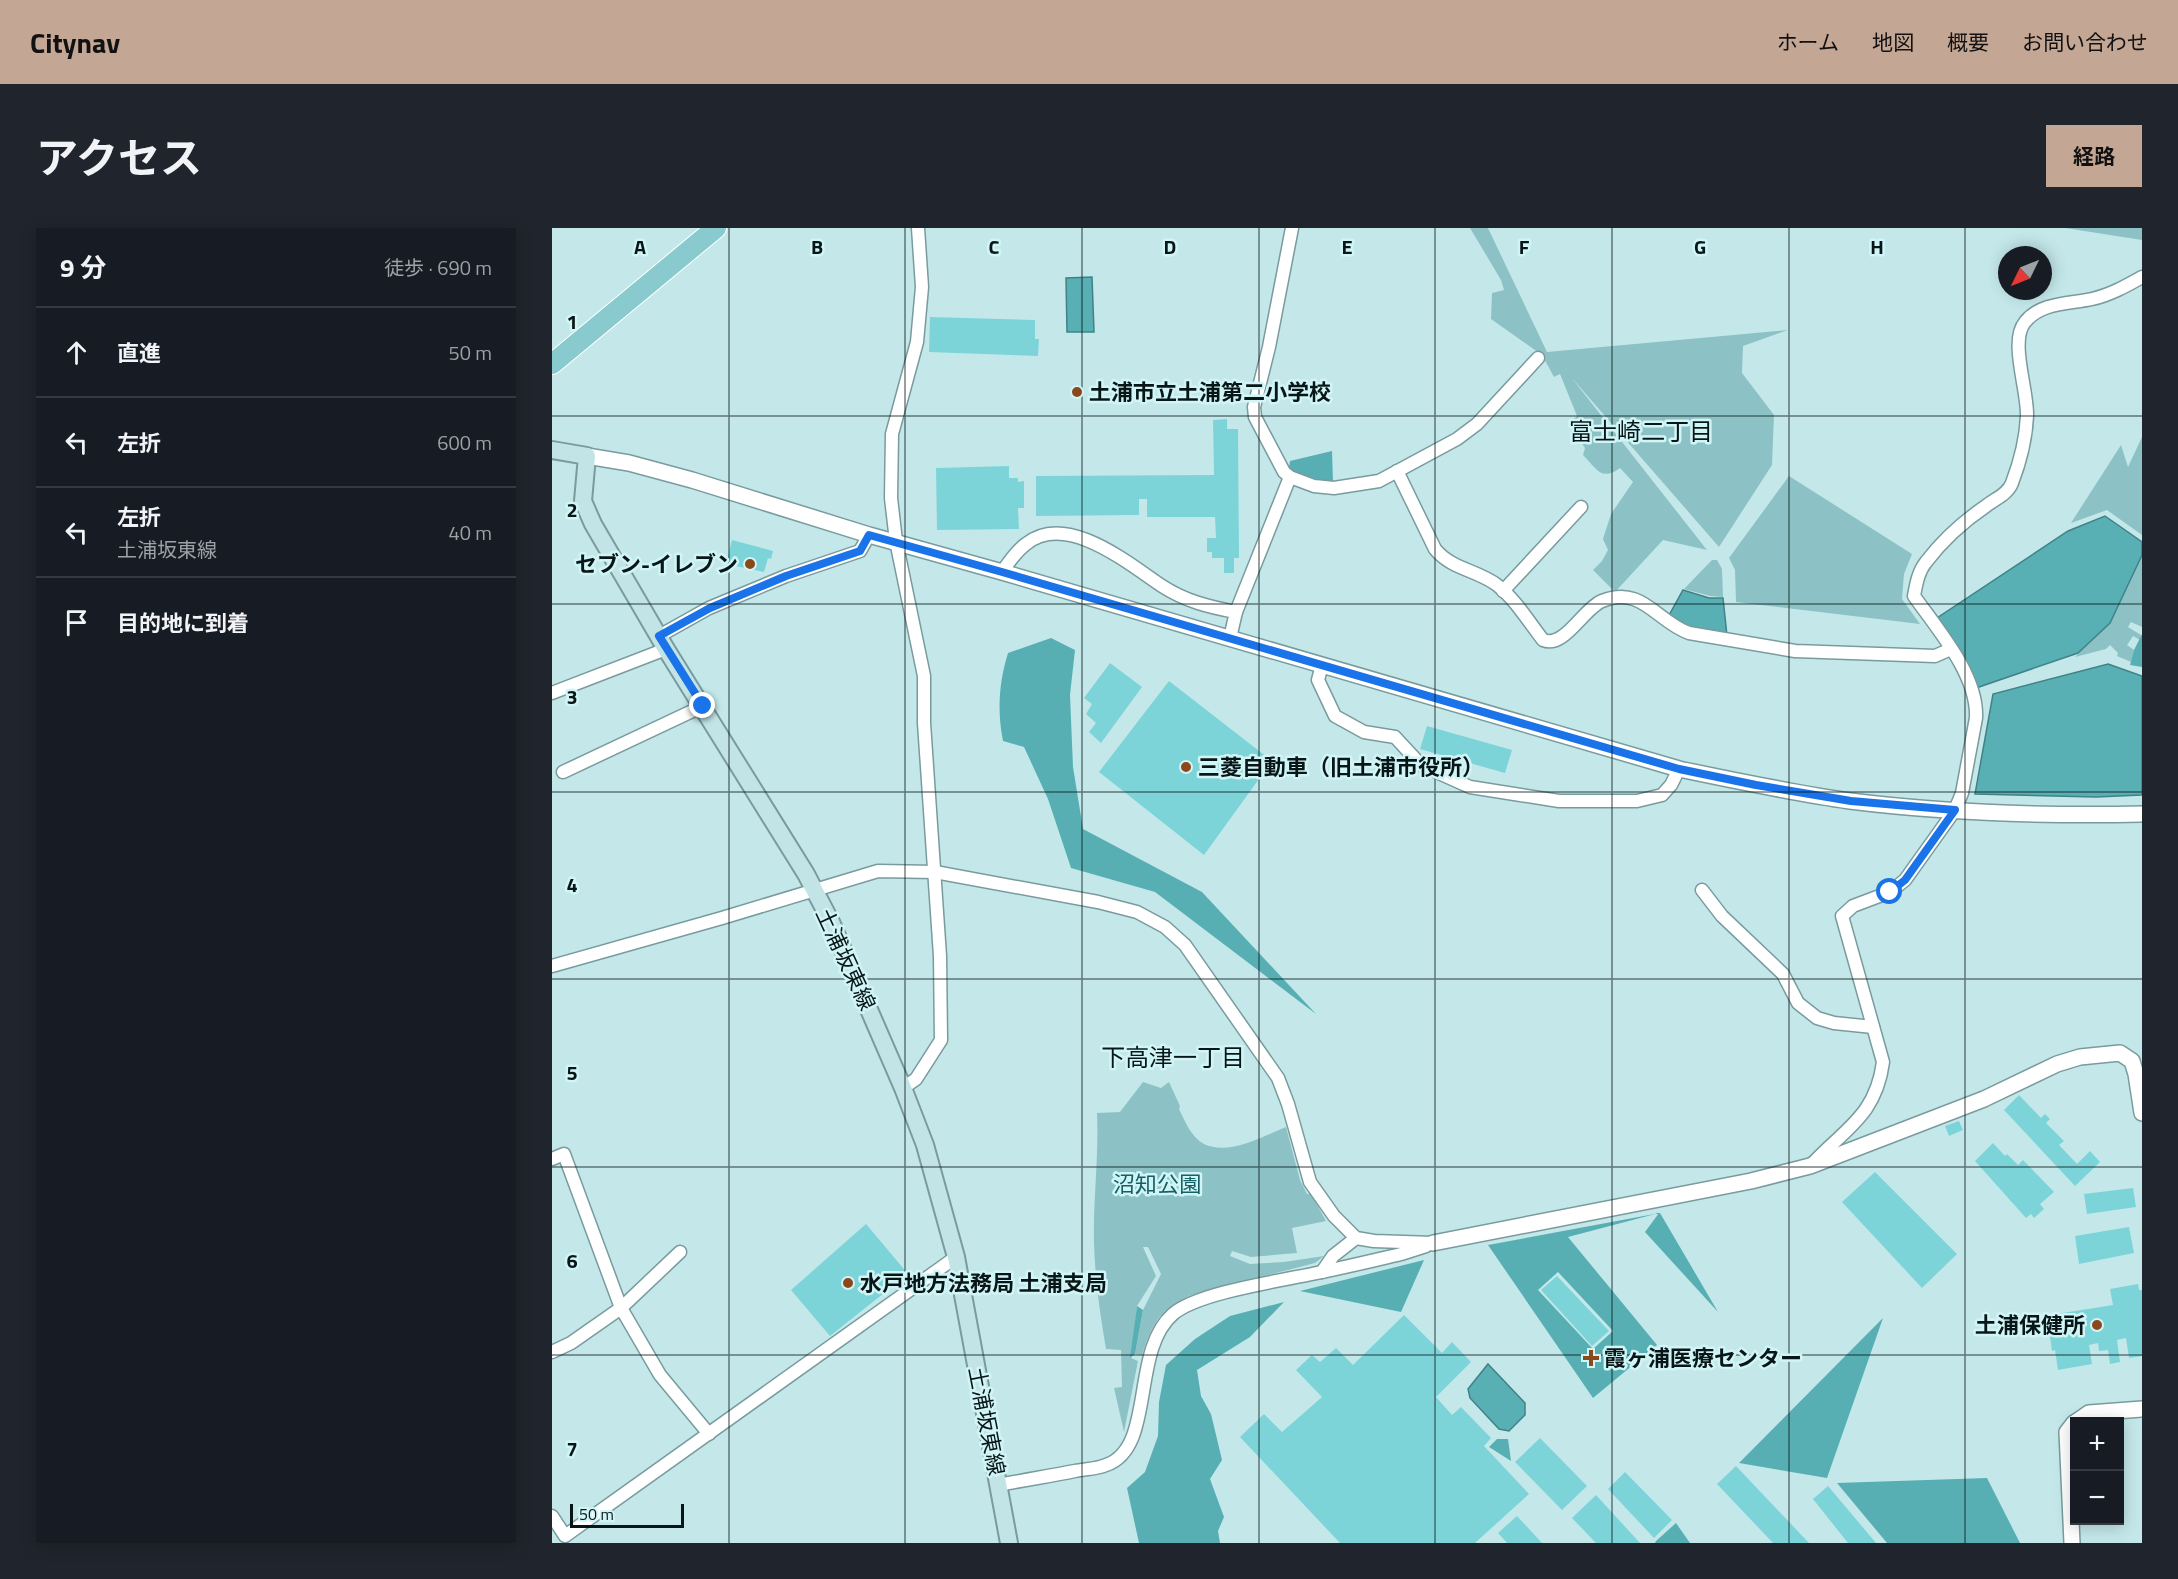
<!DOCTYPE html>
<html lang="ja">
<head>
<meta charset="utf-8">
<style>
  body { margin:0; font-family:"Titillium Web","Noto Sans JP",sans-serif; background:#20242c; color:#f1f3f6 }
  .controls { position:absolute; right:18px; bottom:18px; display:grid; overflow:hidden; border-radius:0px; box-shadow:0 3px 15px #0003 }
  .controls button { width:54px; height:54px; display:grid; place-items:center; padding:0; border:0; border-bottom:2px solid #363941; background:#171b24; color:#f1f3f6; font:30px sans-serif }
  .compass { position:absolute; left:1446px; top:18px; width:54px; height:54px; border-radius:50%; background:#171b24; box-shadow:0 3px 15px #0003; rotate:227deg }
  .scale { position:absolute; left:18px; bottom:15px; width:114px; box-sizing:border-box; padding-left:6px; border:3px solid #091617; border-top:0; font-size:16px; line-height:21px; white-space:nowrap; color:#091617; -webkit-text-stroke:4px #d1f5f7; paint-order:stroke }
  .stop { position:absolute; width:18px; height:18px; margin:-14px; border:4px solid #1a73e8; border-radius:50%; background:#fff }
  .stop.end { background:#1a73e8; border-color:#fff; box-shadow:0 2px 6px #0008 }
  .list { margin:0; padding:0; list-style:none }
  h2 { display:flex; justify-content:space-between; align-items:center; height:78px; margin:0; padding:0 24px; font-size:26px }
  h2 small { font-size:20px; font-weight:400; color:#9ea1a6 }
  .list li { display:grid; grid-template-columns:39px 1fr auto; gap:18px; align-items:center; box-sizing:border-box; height:90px; padding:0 24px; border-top:2px solid #363941 }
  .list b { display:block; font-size:22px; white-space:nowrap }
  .list p { margin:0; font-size:20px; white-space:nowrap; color:#9ea1a6 }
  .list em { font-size:20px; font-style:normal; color:#9ea1a6 }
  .icon { flex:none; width:33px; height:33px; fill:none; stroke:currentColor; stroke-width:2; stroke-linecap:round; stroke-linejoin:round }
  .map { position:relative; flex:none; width:1590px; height:1315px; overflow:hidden; border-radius:0px }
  header { display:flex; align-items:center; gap:36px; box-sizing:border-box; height:84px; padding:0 30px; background:#c3a693; color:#111 }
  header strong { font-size:28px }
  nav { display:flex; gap:33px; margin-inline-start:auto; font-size:21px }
  .intro { display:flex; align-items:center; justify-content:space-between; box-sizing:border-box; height:144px; padding:0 36px }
  h1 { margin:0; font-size:42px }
  .button { padding:15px 27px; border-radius:0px; background:#c3a693; color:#111; font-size:21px; font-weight:700 }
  main { display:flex; gap:36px; padding:0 36px }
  aside { flex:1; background:#171b24; border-radius:0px; box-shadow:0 3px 15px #0003 }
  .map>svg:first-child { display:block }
</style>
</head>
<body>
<header>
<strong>Citynav</strong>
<nav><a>ホーム</a><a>地図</a><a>概要</a><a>お問い合わせ</a></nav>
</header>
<div class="intro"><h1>アクセス</h1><a class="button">経路</a></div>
<main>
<aside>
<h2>9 分<small>徒歩 · 690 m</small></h2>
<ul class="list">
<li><svg class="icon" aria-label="ahead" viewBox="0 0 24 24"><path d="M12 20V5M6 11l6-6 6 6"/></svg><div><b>直進</b></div><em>50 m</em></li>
<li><svg class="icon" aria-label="left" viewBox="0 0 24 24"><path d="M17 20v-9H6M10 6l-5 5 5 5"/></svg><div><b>左折</b></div><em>600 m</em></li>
<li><svg class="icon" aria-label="left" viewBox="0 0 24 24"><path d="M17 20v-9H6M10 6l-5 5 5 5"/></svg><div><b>左折</b><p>土浦坂東線</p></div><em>40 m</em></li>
<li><svg class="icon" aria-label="arrive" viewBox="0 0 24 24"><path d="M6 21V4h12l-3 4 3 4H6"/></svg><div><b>目的地に到着</b></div></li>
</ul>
</aside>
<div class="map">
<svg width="1590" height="1315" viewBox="0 0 1590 1315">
  <rect width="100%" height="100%" fill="#c4e8ea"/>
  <g fill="#8cc2c5">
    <path d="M918 0H936L995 124 1236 102 1191 118 1190 145 1222 187 1220 237 1167 319 1019 149 1155 322 1111 312 1063 364 1041 342 1050 333 1056 322 1051 311 1059 286 1081 254 1068 240C1049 254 1044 240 1031 227L1033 220 1017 196 1025 188 1008 146 1002 149 990 127 939 91 940 65 952 62 949 52Z"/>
    <path d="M1513 0H1590V12Z"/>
    <path d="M1590 209V307L1555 282 1519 295 1569 217 1576 239Z"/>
    <path d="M1237 248 1360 326 1352 346 1350 371 1368 396 1184 374 1183 342 1177 330Z"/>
    <path d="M1590 327V399L1579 394 1576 399 1589 407 1588 412 1581 408 1575 417 1582 422 1579 434 1565 428 1566 425 1558 417 1554 421 1523 429 1558 395Z"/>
    <path d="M1160 332H1165L1170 341 1171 369 1158 368 1132 361Z"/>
    <path d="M591 854 609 860 617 854 628 878 627 881C633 893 639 909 652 916 677 928 711 908 734 899L748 952 755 966H759L774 993 740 1000 745 1025 699 1029 680 1023 678 1028 698 1036 732 1034 772 1028 763 1035 639 1067C608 1081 600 1095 590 1127L583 1126 591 1082 609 1046 596 1019H591L604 1048 585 1078 579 1130 586 1133 572 1204 562 1160 570 1159 569 1122 554 1121C548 1086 543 1051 542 1015 541 972 547 928 545 885L568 884Z"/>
  </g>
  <g fill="#57afb4" fill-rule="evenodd">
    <path d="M780 223 781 254C766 253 747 251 737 239L738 233Z"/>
    <path d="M1590 406V439L1578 437 1582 422Z"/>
    <path d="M499 410 523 422 518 467 521 539 531 601 650 664 764 786 603 664 519 640 496 571 472 519 451 513C445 483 447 454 456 425Z"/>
    <path d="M1107 985 1016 1009 1105 1117 1041 1170 936 1017 1108 985 1166 1084 1093 1004ZM1006 1044 1061 1103 1041 1121 986 1062Z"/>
    <path d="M872 1032 849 1084 748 1063Z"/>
    <path d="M732 1074 698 1109 645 1142 649 1168 659 1186 670 1232 658 1251 672 1289 666 1303 668 1315H587L575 1260 593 1244 606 1208 607 1174 614 1137 643 1111 678 1088Z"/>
    <path d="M585 1078 591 1082 583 1126 578 1130Z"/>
    <path d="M1331 1090 1275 1250 1187 1235Z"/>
    <path d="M945 1211H956L959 1233 937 1219Z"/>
    <path d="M1435 1250 1468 1315H1335L1285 1255Z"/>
    <path d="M1124 1295 1138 1315H1103L1104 1313Z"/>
  </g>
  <g fill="#58b0b5" stroke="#408286" stroke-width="1.5">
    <path d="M540 49 542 104H515L514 50Z"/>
    <path d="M1553 288 1590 314V327L1558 395 1526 425 1424 460 1382 392 1516 303Z"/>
    <path d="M1131 362 1157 370H1171L1175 408 1137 403 1115 391Z"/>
    <path d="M1556 436 1590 448V567L1544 569 1423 566 1441 466Z"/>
    <path d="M936 1136 973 1175V1187L957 1203 947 1201 918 1170 916 1161Z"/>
  </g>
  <g fill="#7cd4d9">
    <path d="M378 89 483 92V111H487L486 128 377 124Z"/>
    <path d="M675 191V201H686L687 330H682V345H672V330H660V324H655V310H664L663 289H595V271H587V287L484 288V248L662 247 661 192Z"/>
    <path d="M457 238V250H466V254L472 253V280H466L467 301 385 302 384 240Z"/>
    <path d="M180 312 221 323 219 331 216 330 212 344 174 336Z"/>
    <path d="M558 435 590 459 549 515 537 504 544 495 534 486 540 476 532 470Z"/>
    <path d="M617 453 720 533 652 627 547 544Z"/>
    <path d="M875 498 960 522 953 545 868 521Z"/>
    <path d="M1467 867 1489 890 1493 886 1498 891 1494 895 1512 913 1507 917 1525 936 1538 923 1548 934 1523 958 1452 882Z"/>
    <path d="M1407 893 1411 902 1397 908 1393 898Z"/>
    <path d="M1441 915 1453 928 1455 926 1466 937 1471 932 1502 964 1488 976 1492 981 1482 990 1479 986 1474 990 1423 933Z"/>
    <path d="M1323 944 1405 1026 1370 1060 1290 974Z"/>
    <path d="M1581 960 1584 979 1535 986 1532 966Z"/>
    <path d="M314 996 356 1046 278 1108 239 1062Z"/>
    <path d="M1577 999 1582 1025 1527 1036 1523 1008Z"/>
    <path d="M1005 1048 1057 1103 1040 1118 989 1062Z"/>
    <path d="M1586 1056 1587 1062H1590V1128L1577 1130 1574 1110 1565 1112 1568 1134 1558 1136 1556 1122 1547 1123 1546 1115 1537 1117 1540 1136 1506 1142 1503 1122 1500 1123 1498 1108 1501 1107 1498 1087 1561 1077 1558 1061Z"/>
    <path d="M852 1087 890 1125 900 1114 919 1134 884 1169 900 1187 909 1179 939 1210 932 1218 977 1266 923 1315H788L688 1209 712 1186 730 1204 770 1169 744 1142 760 1127 768 1134 784 1120 801 1137Z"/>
    <path d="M988 1210 1035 1258 1010 1282 963 1234Z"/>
    <path d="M1184 1238 1257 1315H1221L1165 1256Z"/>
    <path d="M1073 1244 1120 1292 1102 1310 1056 1261Z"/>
    <path d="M1276 1258 1324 1315H1296L1261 1271Z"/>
    <path d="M1044 1267 1088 1315H1044L1020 1290Z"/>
    <path d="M965 1288 990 1315H955L946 1305Z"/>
  </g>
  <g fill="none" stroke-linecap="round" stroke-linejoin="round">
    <g stroke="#799b9d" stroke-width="15">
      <g id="minor">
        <path d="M740 0 717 119 702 179 703 189 732 244 738 249 762 258 782 260 827 253 905 211 925 196 986 130"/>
        <path d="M845 243 883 321C899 341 925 342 945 357 963 371 977 394 991 412 1012 421 1031 381 1050 373 1090 357 1104 393 1137 405L1243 423 1383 428 1399 421"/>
        <path d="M450 344C457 334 464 323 474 316 514 283 577 336 610 358 633 373 657 379 684 384"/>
        <path d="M951 363 1029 279"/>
        <path d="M107 408 157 380 234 348 308 323 317 307"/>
        <path d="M678 410 684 384 738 249"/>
        <path d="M770 437 766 452 783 488 812 504 843 509 869 537 918 559 1007 573H1085L1110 567 1119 557 1127 541"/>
        <path d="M0 465 114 421"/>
        <path d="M11 544 151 478"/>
        <path d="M1150 662 1170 688 1231 746 1246 775 1265 790 1282 795 1321 799"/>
        <path d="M0 738 170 690 326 643 383 644 546 674 585 684 613 699 633 717 726 850 736 876 758 954 782 988 804 1010 822 1013 881 1015"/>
        <path d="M351 860 364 851 389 812 388 728 372 495V448L344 313 339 270 340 206 365 114 370 59 366 0"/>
        <path d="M0 931 12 926 69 1080 108 1147 157 1206"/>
        <path d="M1261 935C1294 900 1324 887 1331 834L1290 688 1301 678 1338 664 1353 652 1403 582 1410 565 1424 490C1426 447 1386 402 1362 368 1364 357 1366 344 1374 334 1390 313 1412 293 1434 278 1443 271 1456 266 1460 255 1468 234 1474 210 1475 188 1476 162 1457 113 1473 94 1489 74 1517 76 1540 71 1558 67 1574 58 1590 49"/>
        <path d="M770 1044 781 1028 804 1010"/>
        <path d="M0 1124 19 1115 69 1080 128 1024"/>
        <path d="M447 1257C472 1252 498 1248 523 1243 533 1241 545 1241 554 1237 604 1220 578 1123 621 1086 645 1065 727 1053 760 1046 790 1040 819 1033 849 1026L874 1018"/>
        <path d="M0 1288 13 1308 404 1029"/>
      </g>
    </g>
    <g stroke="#799b9d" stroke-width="18">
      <g id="tertiary">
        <path d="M35 228 77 235 140 252 317 307 450 344 1127 541C1184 553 1241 565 1298 573 1395 585 1493 588 1590 586"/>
        <path d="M881 1015 1199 953 1258 938 1432 871 1505 836 1528 829 1568 825 1580 833 1584 846 1590 885"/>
        <path d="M1524 1194 1537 1185 1590 1181"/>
        <path d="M1520 1315 1515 1204 1522 1195"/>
      </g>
    </g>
    <g stroke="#799b9d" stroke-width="20">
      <path id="secondary" d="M0 222 35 228 31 273 41 296 114 421 254 646 279 694 351 860 373 917 404 1029 457 1315"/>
    </g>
    <g stroke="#fff" stroke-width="22">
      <path id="primary" d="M0 136 164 0"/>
    </g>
    <use href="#minor" stroke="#fff" stroke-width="12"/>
    <use href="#tertiary" stroke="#fff" stroke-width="15"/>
    <use href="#secondary" stroke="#c3e4e6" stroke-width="16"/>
    <use href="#primary" stroke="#88cacd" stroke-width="20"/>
  </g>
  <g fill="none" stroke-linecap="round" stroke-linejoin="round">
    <path stroke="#1a73e8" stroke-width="8" d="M151 478 107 408 158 380 234 348 308 323 317 307 450 344 1127 541 1204 557 1299 573 1403 582 1353 652 1338 664"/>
  </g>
  <path fill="none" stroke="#091617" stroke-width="1.5" stroke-opacity="0.55" d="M177 0V1315M353 0V1315M530 0V1315M707 0V1315M883 0V1315M1060 0V1315M1237 0V1315M1413 0V1315M0 188H1590M0 376H1590M0 564H1590M0 751H1590M0 939H1590M0 1127H1590"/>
  <g fill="#8b481a" stroke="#d1f5f7" stroke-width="2">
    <circle cx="525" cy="164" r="6"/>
    <circle cx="198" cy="336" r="6"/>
    <circle cx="634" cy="539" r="6"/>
    <circle cx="296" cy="1055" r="6"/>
    <circle cx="1545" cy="1097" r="6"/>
    <path d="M1036 1121h6v6h6v6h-6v6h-6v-6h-6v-6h6z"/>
  </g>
  <g text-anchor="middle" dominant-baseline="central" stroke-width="5" stroke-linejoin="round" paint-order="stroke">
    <g font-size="22" font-weight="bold" fill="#091617" stroke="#d1f5f7" text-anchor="start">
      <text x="537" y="164">土浦市立土浦第二小学校</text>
      <text x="186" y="336" text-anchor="end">セブン-イレブン</text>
      <text x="646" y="539">三菱自動車（旧土浦市役所）</text>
      <text x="308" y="1055">水戸地方法務局 土浦支局</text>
      <text x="1533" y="1097" text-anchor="end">土浦保健所</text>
      <text x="1052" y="1130">霞ヶ浦医療センター</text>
    </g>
    <g font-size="22" fill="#091617" stroke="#d1f5f7">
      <text transform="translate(294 731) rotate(65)">土浦坂東線</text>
      <text transform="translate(435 1193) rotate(79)">土浦坂東線</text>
    </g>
    <g font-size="22" fill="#156064" stroke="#d1f5f7">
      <text x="605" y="956">沼知公園</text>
    </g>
    <g font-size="24" fill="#091617" stroke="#d1f5f7">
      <text x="1089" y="203">富士崎二丁目</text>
      <text x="621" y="829">下高津一丁目</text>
    </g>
  </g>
  <g font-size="20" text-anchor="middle" font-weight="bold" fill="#091617" stroke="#d1f5f7" stroke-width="5" stroke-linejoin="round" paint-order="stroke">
    <text x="88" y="26">A</text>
    <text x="265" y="26">B</text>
    <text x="442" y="26">C</text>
    <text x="618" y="26">D</text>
    <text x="795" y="26">E</text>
    <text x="972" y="26">F</text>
    <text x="1148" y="26">G</text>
    <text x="1325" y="26">H</text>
    <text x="20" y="101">1</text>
    <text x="20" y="289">2</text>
    <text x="20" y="476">3</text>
    <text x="20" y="664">4</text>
    <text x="20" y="852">5</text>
    <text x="20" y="1040">6</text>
    <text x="20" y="1228">7</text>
  </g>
</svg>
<div class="controls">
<button>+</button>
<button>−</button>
</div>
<svg class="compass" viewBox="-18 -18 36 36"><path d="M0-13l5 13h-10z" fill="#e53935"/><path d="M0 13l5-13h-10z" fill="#9ea1a6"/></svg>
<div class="scale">50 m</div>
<div class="stop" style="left:1338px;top:664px"></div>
<div class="stop end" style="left:151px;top:478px"></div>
</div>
</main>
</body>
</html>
